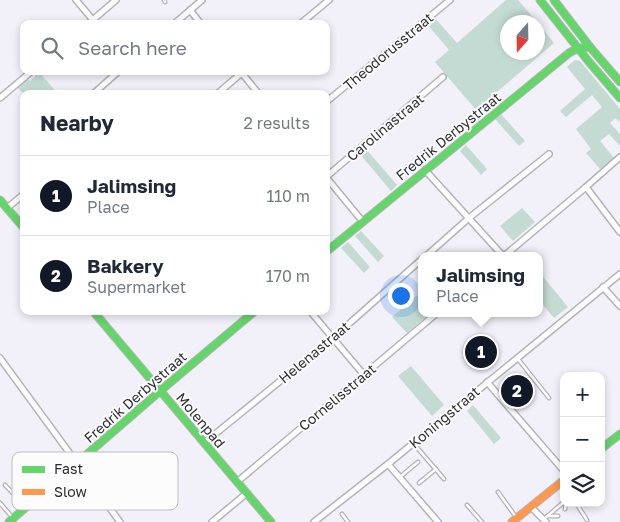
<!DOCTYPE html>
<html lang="en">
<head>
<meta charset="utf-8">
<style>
  body { margin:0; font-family:"Golos Text",sans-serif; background:#f6f6f7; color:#1f2937 }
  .controls { position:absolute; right:15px; bottom:15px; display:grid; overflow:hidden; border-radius:10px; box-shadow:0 2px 8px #0003 }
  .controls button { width:45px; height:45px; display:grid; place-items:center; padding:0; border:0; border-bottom:1px solid #e0e1e3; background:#fff; color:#1f2937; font:25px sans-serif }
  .compass { position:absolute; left:500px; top:15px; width:45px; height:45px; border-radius:50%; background:#fff; box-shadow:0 2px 8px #0003; rotate:200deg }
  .you { position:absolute; left:400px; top:295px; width:18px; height:18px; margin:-12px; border:4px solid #fff; border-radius:50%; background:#1a73e8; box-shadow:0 0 0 8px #1a73e833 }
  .badge { display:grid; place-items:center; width:32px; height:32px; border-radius:50%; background:#111827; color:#fff; font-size:16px; font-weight:700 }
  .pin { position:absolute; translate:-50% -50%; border:2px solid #fff; box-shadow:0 1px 5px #0006 }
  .popup { position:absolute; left:418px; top:252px; width:125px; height:65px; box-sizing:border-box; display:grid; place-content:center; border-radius:10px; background:#fff; filter:drop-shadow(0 1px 4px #0005); font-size:16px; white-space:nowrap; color:#747a83 }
  .popup b { font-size:19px; color:#1f2937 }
  .popup::after { content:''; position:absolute; left:50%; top:100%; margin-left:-10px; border:10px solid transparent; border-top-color:#fff }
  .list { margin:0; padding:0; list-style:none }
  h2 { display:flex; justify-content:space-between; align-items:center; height:65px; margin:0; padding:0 20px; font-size:21px }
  h2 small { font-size:16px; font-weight:400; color:#747a83 }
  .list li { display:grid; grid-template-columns:32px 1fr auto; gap:15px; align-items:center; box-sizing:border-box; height:80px; padding:0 20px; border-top:1px solid #e0e1e3 }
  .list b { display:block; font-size:19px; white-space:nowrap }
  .list p { margin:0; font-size:16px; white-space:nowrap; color:#747a83 }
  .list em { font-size:16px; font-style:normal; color:#747a83 }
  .icon { flex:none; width:28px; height:28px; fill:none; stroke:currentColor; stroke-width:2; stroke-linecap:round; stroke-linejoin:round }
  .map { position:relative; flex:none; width:620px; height:522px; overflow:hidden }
  .search { position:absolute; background:#fff; box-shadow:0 2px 8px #0003; left:20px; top:20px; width:310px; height:55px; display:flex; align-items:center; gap:12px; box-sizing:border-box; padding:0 18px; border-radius:10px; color:#747a83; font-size:19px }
  .panel { position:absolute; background:#fff; box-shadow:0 2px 8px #0003; left:20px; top:90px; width:310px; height:225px; border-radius:10px }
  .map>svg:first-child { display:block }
</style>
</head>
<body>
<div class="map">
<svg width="620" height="522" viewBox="0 0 620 522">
  <rect width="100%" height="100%" fill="#f2f0f9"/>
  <g fill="#c4dbd4">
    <path d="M506 0H518L537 22H508V52H538V23L554 43 476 110 435 62 449 50 427 24 434 17 457 43Z"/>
    <path d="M575 60 580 61 620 109V122L615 118 610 123 620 134V146L609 134 600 141 614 158 600 169 586 153 591 149 576 129 602 107 592 95 566 117 560 111 585 89 567 67Z"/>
    <path d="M39 72 58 94H24L17 87 27 79 30 81Z"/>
    <path d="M501 114 525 141 519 146 495 119Z"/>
    <path d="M466 145 487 169 481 175 460 151Z"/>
    <path d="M365 148 397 185 391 191 359 153Z"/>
    <path d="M522 208 535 222 513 241 500 226Z"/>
    <path d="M361 231 384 256 378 262 355 236Z"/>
    <path d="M348 242 370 267 364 273 341 248Z"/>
    <path d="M540 273 568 307 554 318 543 305 540 307Z"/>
    <path d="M422 291V313H430L407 333 392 317Z"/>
    <path d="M411 366 444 405 432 416 398 376Z"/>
    <path d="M473 405 501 438 494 444 467 411Z"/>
  </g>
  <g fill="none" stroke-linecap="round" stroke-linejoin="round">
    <g stroke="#b4b2ba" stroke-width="5">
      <g id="lane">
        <path d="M164 0 165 2"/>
        <path d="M518 359 549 398"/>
        <path d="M414 444 444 479"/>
        <path d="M49 464 41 473 51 484"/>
        <path d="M400 477 418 462"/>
        <path d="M419 483 436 469"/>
        <path d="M5 485 25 506"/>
        <path d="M498 492 516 517"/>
        <path d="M0 503 12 517"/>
        <path d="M576 503 587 520"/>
        <path d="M467 505 482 522"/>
        <path d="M565 509 566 503"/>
        <path d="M342 514 348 522"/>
        <path d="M548 516H558"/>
        <path d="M544 519 564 502"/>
      </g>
    </g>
    <g stroke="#b4b2ba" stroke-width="8">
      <g id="street">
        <path d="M76 0 93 20"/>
        <path d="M190 10 201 24"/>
        <path d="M88 24 116 0"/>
        <path d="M174 24 202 0"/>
        <path d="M300 24 329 0"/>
        <path d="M240 71 259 94"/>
        <path d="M93 94 119 71"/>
        <path d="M217 94 244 71"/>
        <path d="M0 98 32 71"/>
        <path d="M326 102 450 0"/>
        <path d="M425 170 503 256"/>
        <path d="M326 177 443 77"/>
        <path d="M326 177 363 222"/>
        <path d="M586 187 620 232"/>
        <path d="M7 208 24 194"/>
        <path d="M426 256 469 218 549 154"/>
        <path d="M504 256 586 187 620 157"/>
        <path d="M603 287 620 306"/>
        <path d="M310 311 364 375"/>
        <path d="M0 358 120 522"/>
        <path d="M487 382 564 471"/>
        <path d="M204 443 333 338 422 259"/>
        <path d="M388 464 438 522"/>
        <path d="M237 482 437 313"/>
        <path d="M531 507 546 522"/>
        <path d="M212 522 247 493"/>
        <path d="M314 522 388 464 620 274"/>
      </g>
    </g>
    <g stroke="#b4b2ba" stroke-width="9">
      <g id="fast">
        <path d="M540 0 589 62 620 98"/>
        <path d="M554 0 590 47 620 82"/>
        <path d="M0 200 24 228"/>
        <path d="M326 252 569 53 578 48 590 47"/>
        <path d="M93 311 271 522"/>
        <path d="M601 449 620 434"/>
        <path d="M9 522 160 391 255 311"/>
      </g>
    </g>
    <g stroke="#b4b2ba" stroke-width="9">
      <path id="slow" d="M512 522 564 480"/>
    </g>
    <use href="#lane" stroke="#fdfdfe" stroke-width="2.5"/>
    <use href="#street" stroke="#fdfdfe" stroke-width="5"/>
    <use href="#fast" stroke="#63d668" stroke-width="7"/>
    <use href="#slow" stroke="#ff974d" stroke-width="7"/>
  </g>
  <g text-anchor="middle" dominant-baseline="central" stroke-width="4" stroke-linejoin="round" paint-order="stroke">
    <g font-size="14" fill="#2f2c34" stroke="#fcfcfc">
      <text transform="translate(388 51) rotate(-40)">Theodorusstraat</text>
      <text transform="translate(385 127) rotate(-40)">Carolinastraat</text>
      <text transform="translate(448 136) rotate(-39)">Fredrik Derbystraat</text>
      <text transform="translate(314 352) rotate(-40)">Helenastraat</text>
      <text transform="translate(135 397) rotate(-41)">Fredrik Derbystraat</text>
      <text transform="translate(337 397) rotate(-40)">Cornelisstraat</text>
      <text transform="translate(444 417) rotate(-40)">Koningstraat</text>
      <text transform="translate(201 420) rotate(50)">Molenpad</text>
    </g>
  </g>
  <rect x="12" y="452" width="166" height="58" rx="8" fill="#fcfcfc" stroke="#bebec0" stroke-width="1"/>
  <rect x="22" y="466" width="23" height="7" fill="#63d668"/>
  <rect x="22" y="489" width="23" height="6" fill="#ff974d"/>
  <g font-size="14" fill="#2f2c34">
    <text x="54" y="474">Fast</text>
    <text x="54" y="497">Slow</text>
  </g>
</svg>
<div class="controls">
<button>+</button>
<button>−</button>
<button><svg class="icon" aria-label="layers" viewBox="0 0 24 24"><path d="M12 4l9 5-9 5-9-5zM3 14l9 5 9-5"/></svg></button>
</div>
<svg class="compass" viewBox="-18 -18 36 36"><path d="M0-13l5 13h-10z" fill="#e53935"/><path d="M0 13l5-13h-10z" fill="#747a83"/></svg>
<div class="you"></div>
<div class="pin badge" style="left:481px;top:352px">1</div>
<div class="popup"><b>Jalimsing</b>Place</div>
<div class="pin badge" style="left:517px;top:391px">2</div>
<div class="search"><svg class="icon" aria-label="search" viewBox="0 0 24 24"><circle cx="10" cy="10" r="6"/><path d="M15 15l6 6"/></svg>Search here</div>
<section class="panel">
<h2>Nearby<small>2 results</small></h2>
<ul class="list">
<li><span class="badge">1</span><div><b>Jalimsing</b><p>Place</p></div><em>110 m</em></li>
<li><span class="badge">2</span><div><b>Bakkery</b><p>Supermarket</p></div><em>170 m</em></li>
</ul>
</section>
</div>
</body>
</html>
